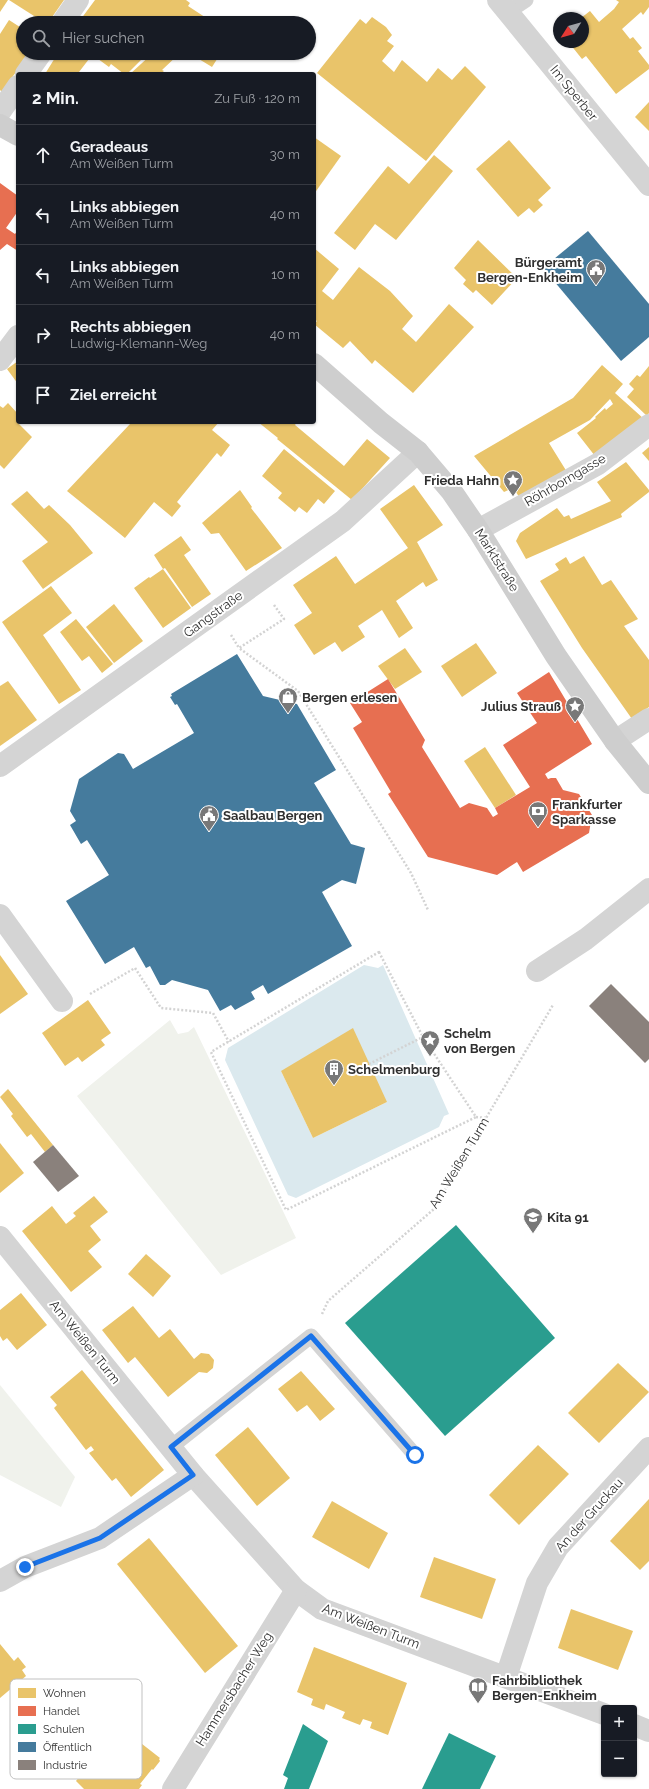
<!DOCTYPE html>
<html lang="de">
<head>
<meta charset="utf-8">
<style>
  body { margin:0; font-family:Raleway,sans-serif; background:#20242c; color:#f1f3f6 }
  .controls { position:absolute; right:12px; bottom:12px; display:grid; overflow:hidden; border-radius:4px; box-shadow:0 1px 3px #0004 }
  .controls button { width:36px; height:36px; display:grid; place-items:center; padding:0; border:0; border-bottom:1px solid #363941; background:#171b24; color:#f1f3f6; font:20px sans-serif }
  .compass { position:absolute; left:553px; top:12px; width:36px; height:36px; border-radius:50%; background:#171b24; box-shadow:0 1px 3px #0004; rotate:233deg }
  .stop { position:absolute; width:12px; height:12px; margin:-9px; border:3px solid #1a73e8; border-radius:50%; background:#fff }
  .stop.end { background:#1a73e8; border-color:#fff; box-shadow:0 1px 4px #0008 }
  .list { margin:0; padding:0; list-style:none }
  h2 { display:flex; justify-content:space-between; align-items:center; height:52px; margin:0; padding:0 16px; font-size:17px }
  h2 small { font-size:13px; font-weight:400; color:#9ea1a6 }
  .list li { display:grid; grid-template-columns:26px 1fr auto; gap:12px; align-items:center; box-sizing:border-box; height:60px; padding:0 16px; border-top:1px solid #363941 }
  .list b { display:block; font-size:15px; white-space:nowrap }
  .list p { margin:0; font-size:13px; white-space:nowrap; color:#9ea1a6 }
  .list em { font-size:13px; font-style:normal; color:#9ea1a6 }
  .icon { flex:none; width:22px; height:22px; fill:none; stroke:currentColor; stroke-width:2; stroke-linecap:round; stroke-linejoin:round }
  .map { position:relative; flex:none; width:649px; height:1789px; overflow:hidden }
  .search { position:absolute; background:#171b24; box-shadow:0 1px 3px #0004; left:16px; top:16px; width:300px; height:44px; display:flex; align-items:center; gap:10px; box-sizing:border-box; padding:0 14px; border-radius:22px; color:#9ea1a6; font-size:15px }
  .panel { position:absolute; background:#171b24; box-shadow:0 1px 3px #0004; left:16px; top:72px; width:300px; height:352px; border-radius:4px }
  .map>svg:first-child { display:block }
</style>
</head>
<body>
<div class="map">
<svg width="649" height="1789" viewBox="0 0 649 1789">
  <rect width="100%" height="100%" fill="#fff"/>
  <g fill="#f0f2ec">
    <path d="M170 1020 178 1034 188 1032 194 1027 296 1238 221 1275 77 1096Z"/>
    <path d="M0 1385 75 1477 61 1507 0 1475Z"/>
  </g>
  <path fill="#dbe9ee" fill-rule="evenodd" d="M364 965 378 968 383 965 449 1114 444 1116 439 1127 296 1198 288 1195 225 1060 228 1048ZM281 1071 387 1102 313 1138Z"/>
  <g fill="#e9c46a">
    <path d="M0 0H8L0 12Z"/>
    <path d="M9 0H64L48 23H45Z"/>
    <path d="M95 0H186L190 3 188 6 214 23H78Z"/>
    <path d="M616 0H649V7L643 15 641 12 622 29 630 39 633 37 642 48 638 51 649 65V69L616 94 586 56 582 59 570 44 573 42H583V18H581L590 11 599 22 614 9 619 2Z"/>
    <path d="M372 17 386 27 392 35 387 41 394 46 382 61 394 72 402 60 427 82 438 68 452 80 465 66 486 87 426 161 317 73 360 19 366 24Z"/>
    <path d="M9 20 23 29V53H29L2 92 0 90V34Z"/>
    <path d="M58 53H148L127 74H124L111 64 109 67 90 53 87 58 89 59 79 72 83 74H45Z"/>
    <path d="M153 53H180L162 70 164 71 160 74H130Z"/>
    <path d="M189 53H221L212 67Z"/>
    <path d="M649 102V131L635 117Z"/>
    <path d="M314 137 341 156 314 194Z"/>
    <path d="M509 140 551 188 538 200 543 205 534 213 529 208 518 217 476 169Z"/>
    <path d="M434 155 453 171 396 240 375 224 355 250 334 233 388 166 409 184Z"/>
    <path d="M478 240 517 278 492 305 476 290 473 293 463 284 466 280 454 268Z"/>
    <path d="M314 248 339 269 322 291 333 300 359 267 390 291 413 316 402 329 416 342 449 304 474 327 413 393 375 360 372 364 350 341 343 348 314 324 317 321 314 319Z"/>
    <path d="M18 361V384L7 369Z"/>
    <path d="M602 365 623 384 615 393 644 419 595 456 577 433 596 418 595 417 605 408 606 410 613 404 610 399 590 420 549 443 567 472 520 498 513 488 504 492 474 456 573 398Z"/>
    <path d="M649 366V413L647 416 627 397 634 389 629 384 637 375 640 377Z"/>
    <path d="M8 403 18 414 19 422 18 423 32 437 4 469 0 465V406L3 408Z"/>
    <path d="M128 422H219L212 430 230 445 221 457 217 453 177 502 181 506 172 517 154 502 125 538 67 491 130 424Z"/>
    <path d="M258 422H297L295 425 344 466 367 439 390 458 352 500 277 439 278 438Z"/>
    <path d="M649 447V461L642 453Z"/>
    <path d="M284 449 335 491 324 504 318 499 307 513 299 507 295 512 278 498 282 493 262 476Z"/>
    <path d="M626 462 649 490V492L621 514 622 517 526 559 516 541 520 533 557 508 564 517 569 515 571 519 611 501 597 482Z"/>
    <path d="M414 485 443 525 417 542 438 580 426 587 423 582 396 601 413 628 399 638 382 610 358 626 365 637 342 652 335 642 314 655 294 625 312 613 293 585 336 556 355 584 408 548 380 509Z"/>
    <path d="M240 490 252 507 251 508 282 548 246 571 219 533 211 534 202 523Z"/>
    <path d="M27 491 44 509 49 505 70 525 93 553 43 589 22 561 48 542 11 504Z"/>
    <path d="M181 536 191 550 184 555 211 594 192 607 165 568 163 569 191 608 163 628 134 588 149 577 150 578 163 569 154 555Z"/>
    <path d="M584 556 602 585 611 580 638 619 624 626 649 660V707L632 719 582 648 540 581 559 570 555 564 566 557 570 564Z"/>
    <path d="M51 586 72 613 43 635 81 690 59 704 2 622Z"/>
    <path d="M114 604 143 641 114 663 86 627Z"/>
    <path d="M76 619 113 664 102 673 89 656 82 661 60 632Z"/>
    <path d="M476 643 497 673 462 697 441 666Z"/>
    <path d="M405 648 422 672 395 689 378 666Z"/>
    <path d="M8 681 37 720 0 746V686Z"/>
    <path d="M485 747 516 795 495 808 464 761Z"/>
    <path d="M0 955 28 994 0 1014Z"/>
    <path d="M88 1000 111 1033 101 1040 105 1045 82 1062 78 1057 65 1066 42 1033Z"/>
    <path d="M353 1028 387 1102 313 1138 281 1071Z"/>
    <path d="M8 1089 53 1145 45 1152 31 1134 27 1137 11 1116 13 1114 0 1097Z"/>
    <path d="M0 1143 24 1173 0 1193Z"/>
    <path d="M94 1196 108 1212 90 1226 101 1240 88 1251 102 1267 71 1292 22 1231 52 1206 66 1224 76 1216 73 1213Z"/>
    <path d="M146 1254 171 1276 153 1297 128 1274Z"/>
    <path d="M21 1293 47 1325 17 1350 7 1338 3 1341 0 1336V1310Z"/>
    <path d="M133 1306 159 1338 170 1329 194 1359 201 1353 209 1354 214 1360 213 1368 207 1373 199 1372 168 1397 135 1357 128 1363 102 1330Z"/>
    <path d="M618 1363 649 1392 599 1443 568 1413Z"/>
    <path d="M82 1370 164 1470 131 1497 116 1478 112 1481 89 1453 94 1450 91 1446 86 1450 54 1408 57 1405 50 1397Z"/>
    <path d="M301 1371 335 1409 320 1421 307 1405 297 1412 278 1389Z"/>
    <path d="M248 1427 290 1478 257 1506 215 1455Z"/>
    <path d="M538 1445 569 1474 519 1525 489 1495Z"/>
    <path d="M649 1499V1561L640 1570 610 1541Z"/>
    <path d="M332 1501 388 1533 369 1569 312 1537Z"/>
    <path d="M149 1538 238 1646 205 1673 117 1564Z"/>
    <path d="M434 1557 496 1579 482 1619 420 1597Z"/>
    <path d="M571 1609 633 1631 618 1670 558 1648Z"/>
    <path d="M0 1644 14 1661 18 1657 26 1667 22 1670 26 1676 0 1698Z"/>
    <path d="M314 1647 407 1683 388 1735 370 1728 372 1722 363 1719 360 1725 342 1718 345 1712 326 1704 324 1710 311 1705 313 1699 297 1692Z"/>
    <path d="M119 1726 160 1758 159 1759 160 1761 153 1770 152 1769 140 1784 142 1785 139 1789H84L76 1781 88 1766 86 1764 94 1753 96 1755Z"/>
  </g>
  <g fill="#e76f51">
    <path d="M0 183 18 196V211L6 228 15 234 18 230V251L7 244 0 250Z"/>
    <path d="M549 672 592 744 545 774 548 779 551 778H556L563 790 579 794 592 815 589 833 523 872 517 862 497 875 428 857 388 794 391 792 353 728 362 722 350 703 388 679 425 740 422 747 460 808 469 803 487 808 493 817 498 814 495 808 530 787 503 745 537 723 517 693Z"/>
  </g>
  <g fill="#2a9d8f">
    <path d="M456 1225 555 1338 445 1436 345 1323Z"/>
    <path d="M303 1724 328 1741 309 1789H284L288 1778 283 1775Z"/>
    <path d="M449 1733 496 1756 480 1789H422Z"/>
  </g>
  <g fill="#457b9d">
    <path d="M588 231 649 304V337L621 361 543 268Z"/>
    <path d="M237 654 263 696 297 704 336 770 314 783 351 844 365 848 356 884 342 880 322 892 352 946 268 994 263 985 251 992 255 999 235 1010 231 1005 220 1011 208 990 172 980 165 985H160L150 966 146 968 134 947 105 964 66 901 109 875 87 840 81 844 70 825 76 821 70 811 79 779 118 753 124 754 133 769 194 733 177 704 175 705 170 697 172 696 171 694Z"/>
  </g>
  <g fill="#8a817c">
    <path d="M611 984 649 1022V1059L645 1063 589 1006Z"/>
    <path d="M53 1145 79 1176 58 1192 33 1162Z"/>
  </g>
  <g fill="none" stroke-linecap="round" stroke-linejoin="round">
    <g stroke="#d3d3d3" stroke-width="2.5" stroke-dasharray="2 2" stroke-linecap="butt">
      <path d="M274 605 284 619 239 648 298 691 411 873 428 910"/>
      <path d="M231 635 239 648"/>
      <path d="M379 952 423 1037 476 1117 286 1210 211 1052Z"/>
      <path d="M90 994 135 968 161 1008 213 1013 229 1042"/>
      <path d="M369 1064 423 1037"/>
      <path d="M476 1117 486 1118"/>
      <path d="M322 1314 328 1301 434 1209 486 1118 553 1005"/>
    </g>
    <g stroke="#d4d4d4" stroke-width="15">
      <path d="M508 12 526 0"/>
      <path d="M171 1447 311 1336 415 1455"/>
    </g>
    <g stroke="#d4d4d4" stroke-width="22">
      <path d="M498 0 649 185"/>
      <path d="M62 23 78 0"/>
      <path d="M26 74 41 53"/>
      <path d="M0 112 18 86"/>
      <path d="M0 360 18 336"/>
      <path d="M478 530 598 464 649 425"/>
      <path d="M615 741 649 719"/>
      <path d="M0 766 343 521 418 452"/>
      <path d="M0 915 62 1001"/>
      <path d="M537 971 586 939 649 889"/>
      <path d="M0 1237 193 1475 296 1590 322 1609 604 1714"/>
      <path d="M0 1581 25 1567 100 1538 193 1475"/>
      <path d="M506 1677 537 1583 558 1547 649 1448"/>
      <path d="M634 1725 649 1731"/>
      <path d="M173 1789 296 1590"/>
    </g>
    <g stroke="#cecece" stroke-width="22">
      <path d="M0 125 18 135"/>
      <path d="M314 364 381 423 418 452 452 492 478 530 556 656 615 741 649 783"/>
    </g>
  </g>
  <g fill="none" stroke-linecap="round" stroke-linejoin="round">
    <path stroke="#1a73e8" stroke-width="5" d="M25 1567 100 1538 193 1475 171 1447 311 1336 415 1455"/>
  </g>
  <defs>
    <g id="civic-pin" transform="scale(1)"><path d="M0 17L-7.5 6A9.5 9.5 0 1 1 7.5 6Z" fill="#787878" stroke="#fff"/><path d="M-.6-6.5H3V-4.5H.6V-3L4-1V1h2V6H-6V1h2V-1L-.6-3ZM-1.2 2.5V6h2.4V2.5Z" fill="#fff"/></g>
    <g id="sight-pin" transform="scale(1)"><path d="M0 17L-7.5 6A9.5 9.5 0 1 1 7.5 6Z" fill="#787878" stroke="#fff"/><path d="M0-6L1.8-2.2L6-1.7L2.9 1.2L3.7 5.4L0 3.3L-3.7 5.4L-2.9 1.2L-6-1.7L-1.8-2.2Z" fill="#fff"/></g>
    <g id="shop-pin" transform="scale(1)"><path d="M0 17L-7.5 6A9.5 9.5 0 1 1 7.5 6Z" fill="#787878" stroke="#fff"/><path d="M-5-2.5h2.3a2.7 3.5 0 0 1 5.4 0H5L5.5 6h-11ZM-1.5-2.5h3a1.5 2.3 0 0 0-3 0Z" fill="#fff"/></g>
    <g id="bank-pin" transform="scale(1)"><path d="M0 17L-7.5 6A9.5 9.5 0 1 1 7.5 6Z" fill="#787878" stroke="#fff"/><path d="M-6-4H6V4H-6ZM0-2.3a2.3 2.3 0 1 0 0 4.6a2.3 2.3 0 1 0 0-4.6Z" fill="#fff"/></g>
    <g id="building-pin" transform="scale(1)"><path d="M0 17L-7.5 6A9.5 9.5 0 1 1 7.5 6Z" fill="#787878" stroke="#fff"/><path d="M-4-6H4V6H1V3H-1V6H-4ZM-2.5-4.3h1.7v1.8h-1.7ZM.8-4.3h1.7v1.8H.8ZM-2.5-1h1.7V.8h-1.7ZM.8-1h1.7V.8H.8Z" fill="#fff"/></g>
    <g id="school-pin" transform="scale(1)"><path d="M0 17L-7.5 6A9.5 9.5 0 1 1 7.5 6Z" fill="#787878" stroke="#fff"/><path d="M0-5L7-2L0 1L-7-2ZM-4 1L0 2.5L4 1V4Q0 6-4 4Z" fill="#fff"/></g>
    <g id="library-pin" transform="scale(1)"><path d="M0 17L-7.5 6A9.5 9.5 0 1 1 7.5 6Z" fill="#787878" stroke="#fff"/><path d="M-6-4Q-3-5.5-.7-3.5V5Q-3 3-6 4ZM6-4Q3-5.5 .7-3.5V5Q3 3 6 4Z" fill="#fff"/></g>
  </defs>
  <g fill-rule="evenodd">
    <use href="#civic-pin" x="596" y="269"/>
    <use href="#sight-pin" x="513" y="480"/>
    <use href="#shop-pin" x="288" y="697"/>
    <use href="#sight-pin" x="575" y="706"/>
    <use href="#bank-pin" x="538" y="811"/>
    <use href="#civic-pin" x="209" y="815"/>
    <use href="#sight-pin" x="430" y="1040"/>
    <use href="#building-pin" x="334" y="1069"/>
    <use href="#school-pin" x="533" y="1217"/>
    <use href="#library-pin" x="478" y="1687"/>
  </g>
  <g text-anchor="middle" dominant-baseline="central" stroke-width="4" stroke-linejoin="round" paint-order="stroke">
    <g font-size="13" fill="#303030" stroke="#fff">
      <text transform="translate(574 93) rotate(51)">Im Sperber</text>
      <text transform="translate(565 480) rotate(-30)">Röhrborngasse</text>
      <text transform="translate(497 560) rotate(58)">Marktstraße</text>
      <text transform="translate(213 614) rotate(-36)">Gangstraße</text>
      <text transform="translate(459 1163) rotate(-59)">Am Weißen Turm</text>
      <text transform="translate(85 1342) rotate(51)">Am Weißen Turm</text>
      <text transform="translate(589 1515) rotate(-48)">An der Gruckau</text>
      <text transform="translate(371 1626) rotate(21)">Am Weißen Turm</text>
      <text transform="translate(234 1689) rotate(-58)">Hammersbacher Weg</text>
    </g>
    <g font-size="13" font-weight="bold" fill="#303030" stroke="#fff" text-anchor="start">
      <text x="582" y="262" text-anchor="end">Bürgeramt<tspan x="582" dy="15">Bergen-Enkheim</tspan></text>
      <text x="499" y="480" text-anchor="end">Frieda Hahn</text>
      <text x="302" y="697">Bergen erlesen</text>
      <text x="561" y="706" text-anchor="end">Julius Strauß</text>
      <text x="552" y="804">Frankfurter<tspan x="552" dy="15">Sparkasse</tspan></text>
      <text x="223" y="815">Saalbau Bergen</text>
      <text x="444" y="1033">Schelm<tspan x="444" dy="15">von Bergen</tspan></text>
      <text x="348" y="1069">Schelmenburg</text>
      <text x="547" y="1217">Kita 91</text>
      <text x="492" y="1680">Fahrbibliothek<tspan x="492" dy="15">Bergen-Enkheim</tspan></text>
    </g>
  </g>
  <rect x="10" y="1679" width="132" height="100" rx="6" fill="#fff" stroke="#c1c1c1" stroke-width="1"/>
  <rect x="18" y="1688" width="18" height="10" fill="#e9c46a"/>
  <rect x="18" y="1706" width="18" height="10" fill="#e76f51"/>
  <rect x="18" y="1724" width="18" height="10" fill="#2a9d8f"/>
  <rect x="18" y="1742" width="18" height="10" fill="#457b9d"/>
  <rect x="18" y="1760" width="18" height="10" fill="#8a817c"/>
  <g font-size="11" fill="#303030">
    <text x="43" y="1697">Wohnen</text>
    <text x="43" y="1715">Handel</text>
    <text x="43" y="1733">Schulen</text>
    <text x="43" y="1751">Öffentlich</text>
    <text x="43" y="1769">Industrie</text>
  </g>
</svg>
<div class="controls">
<button>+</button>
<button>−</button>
</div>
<svg class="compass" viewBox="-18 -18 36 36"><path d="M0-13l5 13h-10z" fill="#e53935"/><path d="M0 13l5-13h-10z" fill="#9ea1a6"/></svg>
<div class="stop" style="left:415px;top:1455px"></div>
<div class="stop end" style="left:25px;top:1567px"></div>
<div class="search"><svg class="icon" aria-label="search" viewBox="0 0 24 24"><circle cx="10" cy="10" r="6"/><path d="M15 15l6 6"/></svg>Hier suchen</div>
<section class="panel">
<h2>2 Min.<small>Zu Fuß · 120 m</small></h2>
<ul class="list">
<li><svg class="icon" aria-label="ahead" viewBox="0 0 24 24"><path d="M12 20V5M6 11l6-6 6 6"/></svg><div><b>Geradeaus</b><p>Am Weißen Turm</p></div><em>30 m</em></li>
<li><svg class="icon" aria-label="left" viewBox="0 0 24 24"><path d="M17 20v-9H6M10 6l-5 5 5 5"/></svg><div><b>Links abbiegen</b><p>Am Weißen Turm</p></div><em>40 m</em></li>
<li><svg class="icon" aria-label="left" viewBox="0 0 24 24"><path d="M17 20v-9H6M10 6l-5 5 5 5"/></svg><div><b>Links abbiegen</b><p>Am Weißen Turm</p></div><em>10 m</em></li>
<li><svg class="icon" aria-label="right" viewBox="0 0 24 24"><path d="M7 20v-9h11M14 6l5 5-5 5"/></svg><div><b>Rechts abbiegen</b><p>Ludwig-Klemann-Weg</p></div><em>40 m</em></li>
<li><svg class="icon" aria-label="arrive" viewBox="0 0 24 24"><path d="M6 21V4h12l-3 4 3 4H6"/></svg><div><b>Ziel erreicht</b></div></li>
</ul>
</section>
</div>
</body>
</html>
